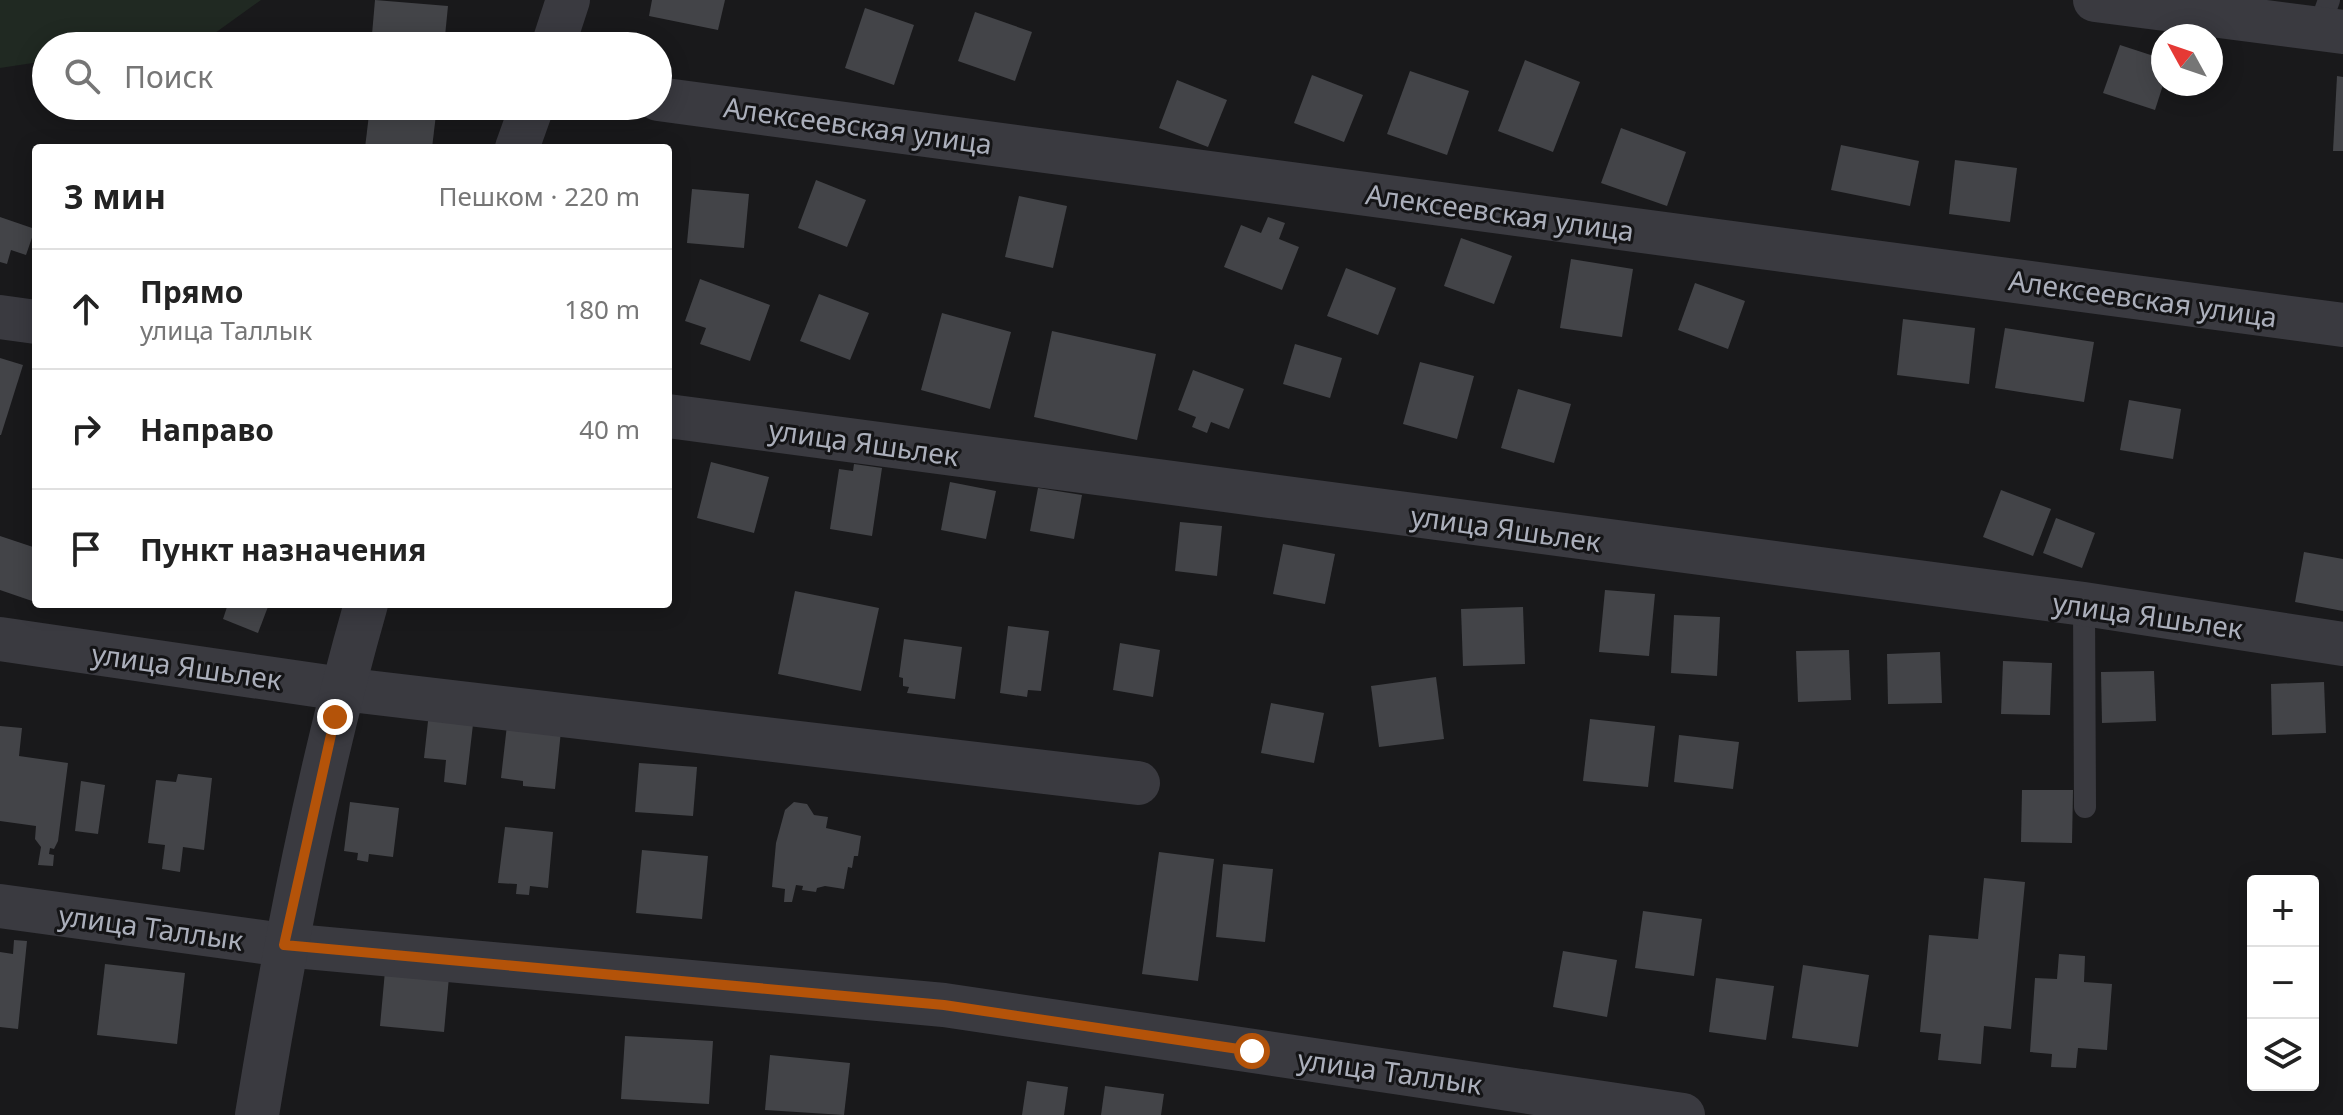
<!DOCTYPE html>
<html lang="ru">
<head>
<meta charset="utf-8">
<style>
  body { margin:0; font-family:"Noto Sans",sans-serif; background:#f6f6f6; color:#222 }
  .controls { position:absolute; right:24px; bottom:24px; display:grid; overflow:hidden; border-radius:8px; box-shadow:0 4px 20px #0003 }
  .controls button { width:72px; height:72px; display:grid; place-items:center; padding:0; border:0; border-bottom:2px solid #e0e0e0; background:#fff; color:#222; font:40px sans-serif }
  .compass { position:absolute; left:2151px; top:24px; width:72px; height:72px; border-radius:50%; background:#fff; box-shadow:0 4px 20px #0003; rotate:310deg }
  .stop { position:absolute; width:24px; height:24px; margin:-18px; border:6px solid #b45309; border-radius:50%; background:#fff }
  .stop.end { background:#b45309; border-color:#fff; box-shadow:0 2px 8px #0008 }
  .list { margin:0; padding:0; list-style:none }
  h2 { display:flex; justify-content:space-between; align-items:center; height:104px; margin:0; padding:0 32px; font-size:34px }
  h2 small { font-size:26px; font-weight:400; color:#767676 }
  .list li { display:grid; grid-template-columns:52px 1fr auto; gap:24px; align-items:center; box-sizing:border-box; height:120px; padding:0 32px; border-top:2px solid #e0e0e0 }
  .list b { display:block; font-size:30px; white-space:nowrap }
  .list p { margin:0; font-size:26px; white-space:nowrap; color:#767676 }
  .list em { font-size:26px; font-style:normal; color:#767676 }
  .icon { flex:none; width:44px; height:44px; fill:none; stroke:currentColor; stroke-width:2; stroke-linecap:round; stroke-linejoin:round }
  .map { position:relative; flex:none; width:2343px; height:1115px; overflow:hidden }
  .search { position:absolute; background:#fff; box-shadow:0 4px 20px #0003; left:32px; top:32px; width:640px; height:88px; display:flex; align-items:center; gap:20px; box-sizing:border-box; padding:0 28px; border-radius:44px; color:#767676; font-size:30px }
  .panel { position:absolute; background:#fff; box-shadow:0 4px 20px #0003; left:32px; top:144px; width:640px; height:464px; border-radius:8px }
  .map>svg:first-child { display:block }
</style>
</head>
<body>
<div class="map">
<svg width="2343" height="1115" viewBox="0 0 2343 1115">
  <rect width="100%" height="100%" fill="#19191b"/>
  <path fill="#202922" d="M0 0H261L197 46 135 35 118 46H46V61L0 68Z"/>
  <g fill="#434448">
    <path d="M375 0 448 6 444 46H371Z"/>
    <path d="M652 0H725L718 30 649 16Z"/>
    <path d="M865 8 914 25 894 85 845 68Z"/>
    <path d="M975 12 1032 32 1015 81 958 61Z"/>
    <path d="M2120 45 2163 59V85L2155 110 2103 93Z"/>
    <path d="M1525 60 1580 82 1553 152 1498 131Z"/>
    <path d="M1410 71 1469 91 1447 155 1387 134Z"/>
    <path d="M1312 75 1363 95 1344 142 1294 123Z"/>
    <path d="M2337 76 2343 77V151H2333Z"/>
    <path d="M1177 80 1227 100 1208 147 1159 128Z"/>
    <path d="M370 106H437L432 148H365Z"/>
    <path d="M1621 128 1686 152 1667 206 1601 183Z"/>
    <path d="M1841 145 1919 161 1910 206 1831 190Z"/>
    <path d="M1955 160 2017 168 2010 222 1949 214Z"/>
    <path d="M816 180 866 200 847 247 798 228Z"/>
    <path d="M692 189 749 194 744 248 687 243Z"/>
    <path d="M1019 196 1067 206 1053 268 1005 257Z"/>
    <path d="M0 217 35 229 26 255 11 250 7 264 0 262Z"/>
    <path d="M1268 217 1285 223 1279 239 1299 247 1282 290 1224 267 1241 225 1261 233Z"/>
    <path d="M1461 238 1512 256 1494 304 1444 286Z"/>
    <path d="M1571 259 1633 269 1622 337 1560 328Z"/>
    <path d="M1346 268 1396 288 1378 335 1327 316Z"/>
    <path d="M700 279 770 305 750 361 700 344 706 328 685 321Z"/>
    <path d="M1695 283 1745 301 1728 349 1678 330Z"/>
    <path d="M819 294 869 313 850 360 800 341Z"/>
    <path d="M942 313 1011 332 990 409 921 390Z"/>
    <path d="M1903 319 1975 328 1969 384 1897 375Z"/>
    <path d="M2005 328 2094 342 2084 402 1995 388Z"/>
    <path d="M1052 331 1156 354 1137 440 1034 417Z"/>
    <path d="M1295 344 1342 358 1330 398 1283 384Z"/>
    <path d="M0 358 23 365 1 435H0Z"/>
    <path d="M1420 362 1474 376 1457 439 1403 424Z"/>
    <path d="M1193 370 1244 389 1229 429 1211 422 1207 433 1192 427 1196 417 1178 410Z"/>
    <path d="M1518 389 1571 404 1554 463 1501 448Z"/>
    <path d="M2129 400 2181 409 2173 459 2120 450Z"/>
    <path d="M711 462 769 477 754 533 697 518Z"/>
    <path d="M854 464 882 468 872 536 830 529 839 469 853 471Z"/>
    <path d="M950 482 996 491 986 539 941 530Z"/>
    <path d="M1038 488 1082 495 1074 539 1030 531Z"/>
    <path d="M2001 490 2051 509 2033 556 1983 537Z"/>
    <path d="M2056 518 2095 533 2082 568 2043 553Z"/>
    <path d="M1180 522 1222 526 1217 576 1175 571Z"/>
    <path d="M0 536 36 548 35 602 0 590Z"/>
    <path d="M1283 544 1335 554 1325 604 1273 594Z"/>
    <path d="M2304 552 2343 559V611L2295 602Z"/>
    <path d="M1605 590 1655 594 1649 656 1599 652Z"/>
    <path d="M795 591 879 608 861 691 778 674Z"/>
    <path d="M228 604H269L258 633 223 619Z"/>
    <path d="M1523 607 1525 664 1463 666 1461 609Z"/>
    <path d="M1674 615 1720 617 1717 676 1671 673Z"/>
    <path d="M1008 626 1049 631 1041 691 1028 690 1027 697 1000 693Z"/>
    <path d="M904 639 962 647 955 699 907 693 909 687 903 686V678L899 677Z"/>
    <path d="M1120 643 1160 650 1153 697 1113 690Z"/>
    <path d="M1849 650 1851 700 1798 702 1796 651Z"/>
    <path d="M1940 652 1942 703 1888 704 1887 654Z"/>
    <path d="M2003 661 2052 663 2050 715 2001 714Z"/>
    <path d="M2154 671 2156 721 2102 723 2101 672Z"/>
    <path d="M1436 677 1444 739 1379 747 1371 686Z"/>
    <path d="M2324 682 2326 733 2272 735 2271 684Z"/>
    <path d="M430 703 475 707 466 785 444 782 446 760 424 758Z"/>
    <path d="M1271 703 1324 713 1314 763 1261 753Z"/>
    <path d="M1590 719 1655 726 1648 787 1583 781Z"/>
    <path d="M507 725 561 731 555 789 523 786V781L501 778Z"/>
    <path d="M0 726 22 728 19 756 68 763 58 841 54 849 50 848 49 854 54 855 53 866 38 865 41 847 35 839 36 826 0 821Z"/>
    <path d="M1679 735 1739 742 1733 789 1674 782Z"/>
    <path d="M639 763 697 767 693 816 635 812Z"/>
    <path d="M178 774 212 778 204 850 183 847 180 872 162 869 165 845 148 843 156 780 176 782Z"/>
    <path d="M81 781 105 785 98 834 75 831Z"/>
    <path d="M2022 790H2073L2072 843 2021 842Z"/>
    <path d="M350 802 399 808 393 857 369 854 368 862 357 860 358 853 344 851Z"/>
    <path d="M794 802 807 804 814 815 828 817 826 828 861 836 858 856H854L852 868 848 867 844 889 825 886 817 888 816 892 802 890 803 886 796 885 792 902H784L785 889 772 887 776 843 785 810Z"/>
    <path d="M505 827 553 832 548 888 530 886 529 895 516 894 517 884 498 883Z"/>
    <path d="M642 850 708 856 702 919 636 913Z"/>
    <path d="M1159 852 1214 859 1198 981 1142 974Z"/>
    <path d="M1223 864 1273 869 1265 942 1216 937Z"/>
    <path d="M1984 878 2025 882 2011 1029 1984 1026 1981 1064 1938 1060 1941 1034 1920 1032 1929 935 1978 939Z"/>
    <path d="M1643 911 1702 919 1694 976 1635 968Z"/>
    <path d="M14 940 27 941 18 1029 0 1027V952L13 954Z"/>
    <path d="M1563 951 1617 960 1607 1017 1553 1007Z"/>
    <path d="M2059 954 2085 956 2084 982 2112 984 2107 1050 2078 1048 2076 1068 2051 1067 2052 1054 2030 1052 2035 978 2057 979Z"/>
    <path d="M105 964 185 973 177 1044 97 1035Z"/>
    <path d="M1803 965 1869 975 1858 1047 1792 1038Z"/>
    <path d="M385 971 449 977 444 1032 380 1026Z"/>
    <path d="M1716 978 1774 986 1766 1040 1709 1032Z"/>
    <path d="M625 1036 713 1041 709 1104 621 1099Z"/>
    <path d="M770 1055 850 1063 844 1115 765 1110Z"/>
    <path d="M1027 1081 1068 1087 1064 1115H1022Z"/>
    <path d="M1105 1086 1164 1094 1161 1115H1101Z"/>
  </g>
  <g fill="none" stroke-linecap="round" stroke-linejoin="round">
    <g stroke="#3a3a40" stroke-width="22">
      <path d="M2319 28 2329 0"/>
      <path d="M2084 604 2085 807"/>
    </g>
    <g stroke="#3a3a40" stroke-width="44">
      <path d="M2095 0 2343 32"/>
      <path d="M553 46 568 0"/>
      <path d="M658 99 2343 325"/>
      <path d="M517 148 532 106"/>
      <path d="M0 317 36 322"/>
      <path d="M668 416 2084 604 2343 644"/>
      <path d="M0 639 342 689 1138 783"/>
      <path d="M0 906 284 945 944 1005 1683 1115"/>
      <path d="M257 1115C285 943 318 772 366 604"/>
    </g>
  </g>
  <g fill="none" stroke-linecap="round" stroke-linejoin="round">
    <path stroke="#b45309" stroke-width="10" d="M335 717 284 945 944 1005 1252 1051"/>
  </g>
  <g text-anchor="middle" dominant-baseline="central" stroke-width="6" stroke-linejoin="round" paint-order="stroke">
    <g font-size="28" fill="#abafbb" stroke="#141416">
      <text transform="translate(858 125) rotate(8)">Алексеевская улица</text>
      <text transform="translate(1500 212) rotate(8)">Алексеевская улица</text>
      <text transform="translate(2143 298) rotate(8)">Алексеевская улица</text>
      <text transform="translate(864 442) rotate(8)">улица Яшьлек</text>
      <text transform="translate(1506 528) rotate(8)">улица Яшьлек</text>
      <text transform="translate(2148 615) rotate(8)">улица Яшьлек</text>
      <text transform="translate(187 666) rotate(8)">улица Яшьлек</text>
      <text transform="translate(151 927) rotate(8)">улица Таллык</text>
      <text transform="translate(1390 1071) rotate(8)">улица Таллык</text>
    </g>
  </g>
</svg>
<div class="controls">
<button>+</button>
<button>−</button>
<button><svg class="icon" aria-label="layers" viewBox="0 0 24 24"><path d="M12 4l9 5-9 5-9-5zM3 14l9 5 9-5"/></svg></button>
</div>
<svg class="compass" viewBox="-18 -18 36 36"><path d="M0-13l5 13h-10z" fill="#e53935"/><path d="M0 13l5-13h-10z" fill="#767676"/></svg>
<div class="stop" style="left:1252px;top:1051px"></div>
<div class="stop end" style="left:335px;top:717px"></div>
<div class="search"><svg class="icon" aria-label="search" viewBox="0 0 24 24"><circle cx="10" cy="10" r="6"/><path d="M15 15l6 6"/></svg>Поиск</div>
<section class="panel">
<h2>3 мин<small>Пешком · 220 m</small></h2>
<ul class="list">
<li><svg class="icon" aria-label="ahead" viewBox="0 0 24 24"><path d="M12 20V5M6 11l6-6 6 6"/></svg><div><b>Прямо</b><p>улица Таллык</p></div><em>180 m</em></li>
<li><svg class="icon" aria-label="right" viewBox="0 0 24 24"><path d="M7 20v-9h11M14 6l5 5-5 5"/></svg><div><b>Направо</b></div><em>40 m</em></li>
<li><svg class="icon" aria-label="arrive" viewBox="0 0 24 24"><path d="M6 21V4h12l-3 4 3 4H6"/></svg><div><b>Пункт назначения</b></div></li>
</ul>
</section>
</div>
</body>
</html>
